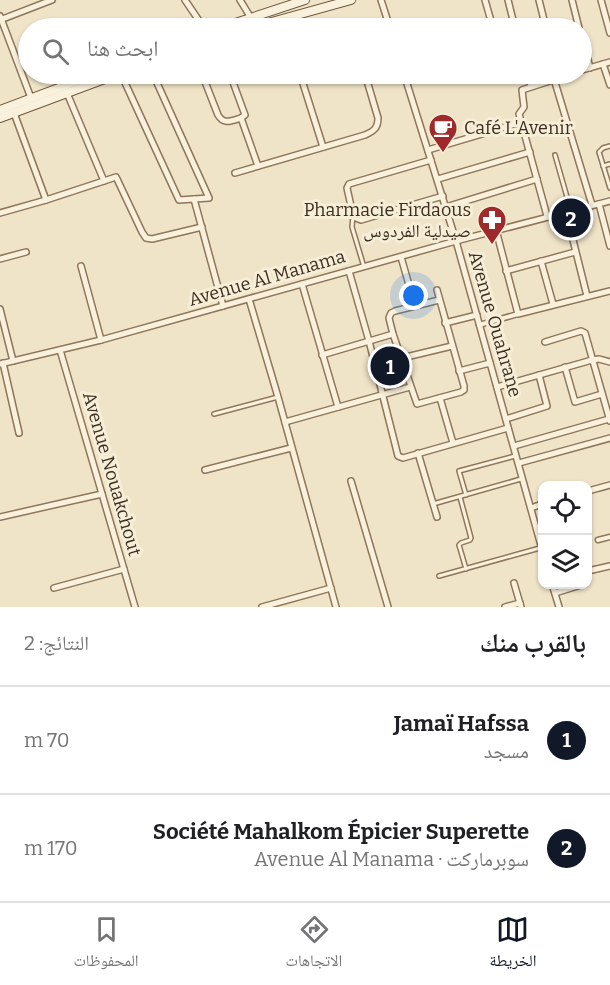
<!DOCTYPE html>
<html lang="ar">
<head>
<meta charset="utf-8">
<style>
  body { margin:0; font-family:Bitter,"Noto Naskh Arabic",serif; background:#f2f2f2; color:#202124; direction:rtl }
  .controls { position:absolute; right:18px; bottom:18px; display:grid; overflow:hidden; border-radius:12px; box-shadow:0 2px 4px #0004 }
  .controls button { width:54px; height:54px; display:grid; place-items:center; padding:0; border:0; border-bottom:2px solid #e0e0e0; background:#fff; color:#202124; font:30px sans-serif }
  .you { position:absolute; left:414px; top:296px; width:21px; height:21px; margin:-15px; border:4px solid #fff; border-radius:50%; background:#1a73e8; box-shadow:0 0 0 9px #1a73e833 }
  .badge { display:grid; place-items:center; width:39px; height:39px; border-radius:50%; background:#111827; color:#fff; font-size:20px; font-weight:700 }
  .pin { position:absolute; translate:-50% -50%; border:3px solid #fff; box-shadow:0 2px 6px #0006 }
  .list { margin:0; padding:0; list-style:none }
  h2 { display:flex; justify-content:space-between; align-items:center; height:78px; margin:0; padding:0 24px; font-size:26px }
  h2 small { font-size:20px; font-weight:400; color:#757577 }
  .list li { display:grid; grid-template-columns:39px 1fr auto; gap:18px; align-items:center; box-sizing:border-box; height:108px; padding:0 24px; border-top:2px solid #e0e0e0 }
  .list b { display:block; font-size:22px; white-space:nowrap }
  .list p { margin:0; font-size:20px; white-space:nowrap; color:#757577 }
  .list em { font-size:20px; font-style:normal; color:#757577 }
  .icon { flex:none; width:33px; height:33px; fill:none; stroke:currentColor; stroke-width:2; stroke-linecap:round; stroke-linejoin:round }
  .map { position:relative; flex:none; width:610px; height:607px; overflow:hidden; direction:ltr }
  .search { position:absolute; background:#fff; box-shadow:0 2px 4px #0004; left:18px; right:18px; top:18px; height:66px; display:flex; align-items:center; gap:15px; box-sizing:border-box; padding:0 21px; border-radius:33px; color:#757577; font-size:22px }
  .sheet { height:294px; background:#fff }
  nav { display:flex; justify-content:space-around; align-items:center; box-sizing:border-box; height:84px; border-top:2px solid #e0e0e0; background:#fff; font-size:16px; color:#757577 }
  nav a { display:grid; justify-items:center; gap:3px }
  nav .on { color:#111827 }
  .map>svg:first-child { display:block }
</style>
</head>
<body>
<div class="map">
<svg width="610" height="607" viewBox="0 0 610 607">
  <rect width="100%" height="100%" fill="#f0e4c8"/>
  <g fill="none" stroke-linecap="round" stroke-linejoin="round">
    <g stroke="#8d765c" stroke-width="6">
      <g id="service">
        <path d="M610 146 603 148 599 152 610 188"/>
        <path d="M555 155 571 211"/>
        <path d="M603 166 610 164"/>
        <path d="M353 216 352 227 364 267"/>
        <path d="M214 414 278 397"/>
        <path d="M466 495 459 471 515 456"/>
        <path d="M460 497 471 538 470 540 461 543 459 545 466 569"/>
        <path d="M433 504 521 479"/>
        <path d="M439 576 540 548"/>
      </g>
    </g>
    <g stroke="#8d765c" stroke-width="7">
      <g id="pedestrian">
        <path d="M479 325 518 314"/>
        <path d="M598 540 610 537"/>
      </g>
    </g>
    <g stroke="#8d765c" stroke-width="8">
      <g id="minor">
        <path d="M185 0 204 28"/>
        <path d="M240 0 251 18"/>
        <path d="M381 0 390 28"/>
        <path d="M485 0 493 28"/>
        <path d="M508 0 515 28"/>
        <path d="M539 0 546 28"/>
        <path d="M572 0 579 28"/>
        <path d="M601 0 610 33"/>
        <path d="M0 16 31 98"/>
        <path d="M283 19 286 28"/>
        <path d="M0 20 52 0"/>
        <path d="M369 28 388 23"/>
        <path d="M582 36 590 68"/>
        <path d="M603 64 610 85"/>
        <path d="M582 70 610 62"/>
        <path d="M121 74 179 200 209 198 153 74"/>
        <path d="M202 74 218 115C224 125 231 121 241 118"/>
        <path d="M230 74 245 115 241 118 258 166"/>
        <path d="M300 74 323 147"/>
        <path d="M404 74 456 241 542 549"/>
        <path d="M528 74 531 86"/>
        <path d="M554 79 592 205"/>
        <path d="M67 93 104 181"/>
        <path d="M14 113 46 200"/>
        <path d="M428 150 522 122"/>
        <path d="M431 160 349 184 347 188 353 215 356 218 361 220 443 196"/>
        <path d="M235 173 365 135C374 131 378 128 378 118L365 74"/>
        <path d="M438 179 530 152"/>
        <path d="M194 199 223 306"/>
        <path d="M599 204 610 246"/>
        <path d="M446 207 537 179"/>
        <path d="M566 212 587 296"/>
        <path d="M0 213 46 200 116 177 117 179 142 232 146 238 152 239 202 227"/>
        <path d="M547 216 519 114 524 107 522 90 571 74"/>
        <path d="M496 230 518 314 610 291"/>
        <path d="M401 257 415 306"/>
        <path d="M0 259 26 252"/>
        <path d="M541 261 553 304"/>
        <path d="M81 266 101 340"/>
        <path d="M349 271 369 341 398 456 403 458 508 428"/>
        <path d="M506 271 575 252"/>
        <path d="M302 284 338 407"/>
        <path d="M437 290 464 386V390L461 392 417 404 393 334 389 318 391 313 395 311 439 300"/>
        <path d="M249 299 278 397 336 607"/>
        <path d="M0 309 13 361"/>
        <path d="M445 323 477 315"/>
        <path d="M545 342 581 331 585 333 610 421"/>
        <path d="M60 350 135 607"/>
        <path d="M322 355 393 334"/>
        <path d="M402 358 452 346"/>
        <path d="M3 363 19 433"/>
        <path d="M0 364 101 340 456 241 610 201"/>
        <path d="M565 367 575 402 602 394"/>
        <path d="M459 371 490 363"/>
        <path d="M497 387 592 360 599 359 610 362"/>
        <path d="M440 398 453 443"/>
        <path d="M506 419 547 406 539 375"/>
        <path d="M285 422 410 387"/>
        <path d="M514 446 609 419"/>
        <path d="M418 453 437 517"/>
        <path d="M519 463 610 438"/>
        <path d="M205 470 291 448"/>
        <path d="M351 481 388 607"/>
        <path d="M588 491 610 485"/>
        <path d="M531 508 542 504"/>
        <path d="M0 517 102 494"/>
        <path d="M588 571 610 566"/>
        <path d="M514 583 521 607"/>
        <path d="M552 584 559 607"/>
        <path d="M54 588 124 569"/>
        <path d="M555 593 584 584"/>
        <path d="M262 607 331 588"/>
        <path d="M505 607 520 603"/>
      </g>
    </g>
    <g stroke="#6f573f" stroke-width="10">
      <g id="secondary">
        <path d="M220 28 305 0"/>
        <path d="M250 28 351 0"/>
        <path d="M0 110 96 74"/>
        <path d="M0 118 118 74"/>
      </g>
    </g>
    <use href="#service" stroke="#faf1dc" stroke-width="3"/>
    <use href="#pedestrian" stroke="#faf1dc" stroke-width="4"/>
    <use href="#minor" stroke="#faf1dc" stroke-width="5"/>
    <use href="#secondary" stroke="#faf1dc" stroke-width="8"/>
  </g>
  <defs>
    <g id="cafe-pin" transform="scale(1.5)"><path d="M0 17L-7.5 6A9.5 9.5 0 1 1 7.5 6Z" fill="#9e2a2b" stroke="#f7eed8"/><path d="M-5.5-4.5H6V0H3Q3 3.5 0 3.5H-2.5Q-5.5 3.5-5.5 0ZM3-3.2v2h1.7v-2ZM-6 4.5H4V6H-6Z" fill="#fff"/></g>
    <g id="pharmacy-pin" transform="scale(1.5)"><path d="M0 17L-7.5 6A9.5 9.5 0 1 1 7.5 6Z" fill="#9e2a2b" stroke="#f7eed8"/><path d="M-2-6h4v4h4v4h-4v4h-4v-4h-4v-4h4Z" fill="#fff"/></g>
  </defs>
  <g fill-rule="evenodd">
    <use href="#cafe-pin" x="443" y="128"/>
    <use href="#pharmacy-pin" x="492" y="220"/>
  </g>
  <g text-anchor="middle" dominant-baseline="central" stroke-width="6" stroke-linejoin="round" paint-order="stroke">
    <g font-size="18" fill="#3d2e20" stroke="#f7eed8" text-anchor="start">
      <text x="464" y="128">Café L'Avenir</text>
      <text x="471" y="210" text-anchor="end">Pharmacie Firdaous<tspan x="471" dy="21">صيدلية الفردوس</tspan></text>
    </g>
    <g font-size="18" fill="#3d2e20" stroke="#f7eed8">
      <text transform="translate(267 278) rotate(-16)">Avenue Al Manama</text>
      <text transform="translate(495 324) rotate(74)">Avenue Ouahrane</text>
      <text transform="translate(112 474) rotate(74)">Avenue Nouakchout</text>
    </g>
  </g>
</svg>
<div class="controls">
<button><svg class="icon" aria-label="locate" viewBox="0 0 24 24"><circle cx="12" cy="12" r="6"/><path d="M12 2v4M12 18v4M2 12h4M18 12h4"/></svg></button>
<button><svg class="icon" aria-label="layers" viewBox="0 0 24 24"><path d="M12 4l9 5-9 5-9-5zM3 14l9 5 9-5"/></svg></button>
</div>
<div class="you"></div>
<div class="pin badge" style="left:390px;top:366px">1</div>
<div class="pin badge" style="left:571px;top:218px">2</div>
<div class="search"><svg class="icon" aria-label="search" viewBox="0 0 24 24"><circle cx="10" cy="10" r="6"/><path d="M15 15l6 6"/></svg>ابحث هنا</div>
</div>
<section class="sheet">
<h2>بالقرب منك<small>النتائج: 2</small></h2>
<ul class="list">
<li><span class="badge">1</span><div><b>Jamaï Hafssa</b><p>مسجد</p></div><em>70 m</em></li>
<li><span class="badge">2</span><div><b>Société Mahalkom Épicier Superette</b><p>سوبرماركت · Avenue Al Manama</p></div><em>170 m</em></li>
</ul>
</section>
<nav>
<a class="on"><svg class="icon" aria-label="map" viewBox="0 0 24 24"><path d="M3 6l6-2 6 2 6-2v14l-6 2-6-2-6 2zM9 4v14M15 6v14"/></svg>الخريطة</a>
<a><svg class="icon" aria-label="directions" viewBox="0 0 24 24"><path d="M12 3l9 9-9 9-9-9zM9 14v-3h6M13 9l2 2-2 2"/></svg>الاتجاهات</a>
<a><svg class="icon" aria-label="saved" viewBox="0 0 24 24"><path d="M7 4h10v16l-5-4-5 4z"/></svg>المحفوظات</a>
</nav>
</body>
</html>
